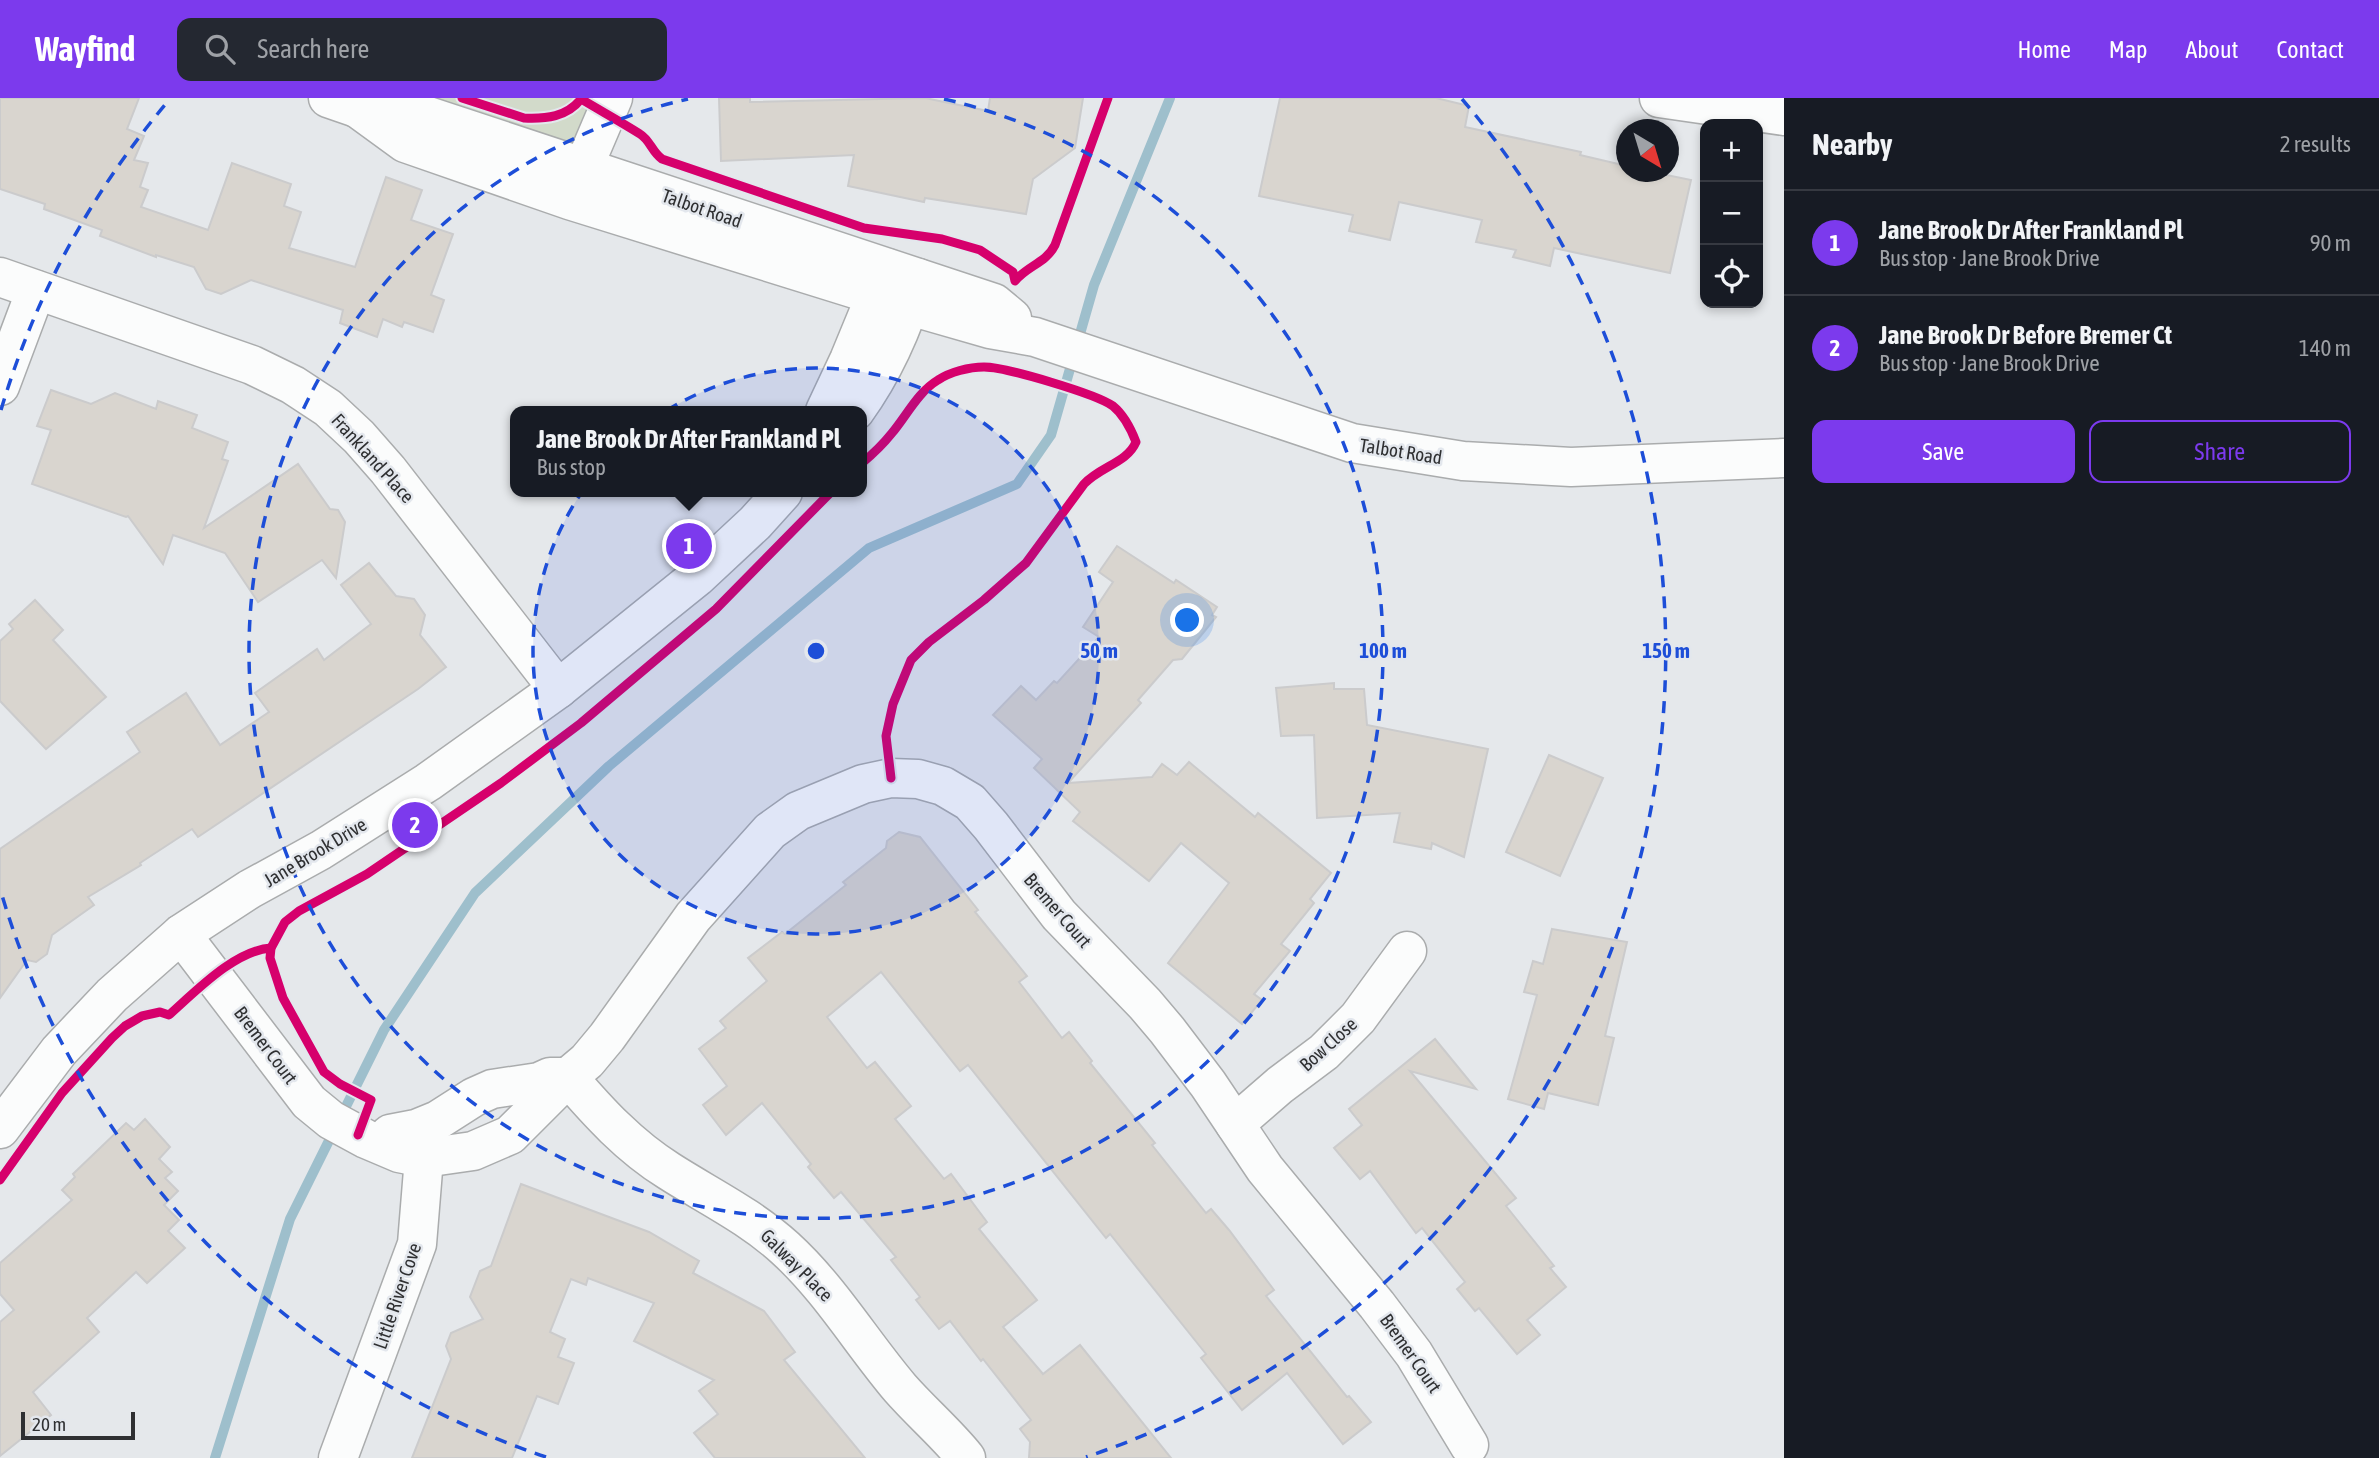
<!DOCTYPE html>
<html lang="en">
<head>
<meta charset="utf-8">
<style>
  body { margin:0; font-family:"Asap Condensed",sans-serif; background:#242831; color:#f1f3f6 }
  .controls { position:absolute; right:21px; top:21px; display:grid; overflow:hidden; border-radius:14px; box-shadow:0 4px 10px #0003 }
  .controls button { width:63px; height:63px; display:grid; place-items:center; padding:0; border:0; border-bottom:2px solid #363941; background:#171b24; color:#f1f3f6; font:35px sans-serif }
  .compass { position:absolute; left:1616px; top:21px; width:63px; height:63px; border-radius:50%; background:#171b24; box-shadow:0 4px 10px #0003; rotate:142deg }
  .scale { position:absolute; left:21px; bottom:18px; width:114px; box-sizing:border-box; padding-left:7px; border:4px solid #2f3032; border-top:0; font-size:19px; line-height:24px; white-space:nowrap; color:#2f3032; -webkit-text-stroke:5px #e3e7ed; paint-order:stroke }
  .you { position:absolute; left:1188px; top:523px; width:24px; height:24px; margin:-18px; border:5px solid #fff; border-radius:50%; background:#1a73e8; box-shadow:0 0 0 10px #1a73e833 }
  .badge { display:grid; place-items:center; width:46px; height:46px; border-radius:50%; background:#7c3aed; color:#fff; font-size:23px; font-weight:700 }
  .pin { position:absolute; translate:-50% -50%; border:4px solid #fff; box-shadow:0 2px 7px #0006 }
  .popup { position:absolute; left:510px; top:308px; width:357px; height:91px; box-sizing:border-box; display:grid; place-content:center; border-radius:14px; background:#171b24; filter:drop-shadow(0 2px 5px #0005); font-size:23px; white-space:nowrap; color:#9ea1a6 }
  .popup b { font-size:26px; color:#f1f3f6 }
  .popup::after { content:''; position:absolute; left:50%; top:100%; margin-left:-14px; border:14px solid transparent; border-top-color:#171b24 }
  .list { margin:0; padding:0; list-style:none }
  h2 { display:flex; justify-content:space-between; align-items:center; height:91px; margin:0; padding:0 28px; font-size:30px }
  h2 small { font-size:23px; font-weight:400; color:#9ea1a6 }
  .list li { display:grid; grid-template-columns:46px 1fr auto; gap:21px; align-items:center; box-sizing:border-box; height:105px; padding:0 28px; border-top:2px solid #363941 }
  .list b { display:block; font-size:26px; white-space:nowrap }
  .list p { margin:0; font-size:23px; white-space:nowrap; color:#9ea1a6 }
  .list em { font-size:23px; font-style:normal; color:#9ea1a6 }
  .actions { display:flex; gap:14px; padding:21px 28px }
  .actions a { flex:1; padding:16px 0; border:2px solid #7c3aed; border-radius:14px; text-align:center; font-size:24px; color:#7c3aed }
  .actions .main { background:#7c3aed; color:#fff }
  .icon { flex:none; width:38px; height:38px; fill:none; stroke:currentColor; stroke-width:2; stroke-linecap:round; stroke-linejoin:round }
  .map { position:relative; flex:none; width:1784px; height:1360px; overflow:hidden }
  header { display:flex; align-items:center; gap:42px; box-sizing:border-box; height:98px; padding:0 35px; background:#7c3aed; color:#fff }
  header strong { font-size:33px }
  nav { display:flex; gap:38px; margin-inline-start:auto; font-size:24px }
  .search { width:490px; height:63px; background:#242831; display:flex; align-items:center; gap:18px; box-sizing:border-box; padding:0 24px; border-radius:14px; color:#9ea1a6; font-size:26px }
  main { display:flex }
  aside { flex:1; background:#171b24 }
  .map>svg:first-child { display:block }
</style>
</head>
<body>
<header>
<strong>Wayfind</strong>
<div class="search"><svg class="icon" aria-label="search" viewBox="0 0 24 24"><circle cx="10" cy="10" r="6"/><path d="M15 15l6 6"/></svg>Search here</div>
<nav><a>Home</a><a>Map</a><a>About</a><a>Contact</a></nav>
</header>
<main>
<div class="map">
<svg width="1784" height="1360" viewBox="0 0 1784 1360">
  <rect width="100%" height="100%" fill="#e5e8eb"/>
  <path fill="#d2daca" d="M328 0H613L582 70Z"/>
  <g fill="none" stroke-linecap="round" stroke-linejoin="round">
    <path stroke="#9ebfcc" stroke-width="10" d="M215 1360 290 1121 384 932 475 795 609 668 869 450 1017 386 1051 337 1094 187 1170 0"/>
  </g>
  <g fill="#d9d5cf" stroke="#cbcbcc" stroke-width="2">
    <path d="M0 0H139L127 31 144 38 134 62 148 65 140 89 148 92 141 109 208 132 232 65 291 86 284 108 301 114 289 150 355 169 386 79 422 92 411 122 453 136 431 197 444 202 433 234 404 224 402 229 383 221 377 239 340 225 343 212 251 182 221 196 206 191 194 169 156 157V159L100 138 102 132 44 111 45 106 0 91Z"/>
    <path d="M719 0H750V4L925 0 988 13 990 0H1083L1075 50 1033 81 1026 116 925 100 924 104 848 88 854 57 721 63Z"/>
    <path d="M1280 0H1436L1469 8 1465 29 1581 54 1580 57 1627 68V74H1652L1691 82 1670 175 1554 150 1550 168 1513 159 1516 152 1476 144 1482 122 1399 104 1390 142 1349 133 1353 117 1259 98Z"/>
    <path d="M51 292 91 306 115 295 156 311 158 303 197 317 192 330 228 344 222 361 228 363 204 430 298 366 330 411 338 412 345 424 336 480 322 462 258 504 225 455 173 437 163 466 128 418 126 419 32 386 51 332 37 328Z"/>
    <path d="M1117 448 1174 485 1176 482 1217 509 1212 517 1216 519 1182 561 1173 562 1138 602 1141 605 1068 685 1152 679 1162 666 1177 677 1189 664 1255 719 1258 715 1331 775 1310 801 1314 805 1281 846 1290 853 1254 896 1262 902 1242 926 1168 865 1229 785 1181 745 1149 783 1073 723 1080 714 1034 670 1042 661 993 617 1021 588 1036 602 1054 583 1057 585 1099 539 1083 529 1113 484 1099 474Z"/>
    <path d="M369 465 396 498 414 501 425 517 420 537 446 569 418 591 198 739 192 731 140 765 141 767 88 799 94 807 52 837 47 856 36 864 27 862 0 900V751L140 654 127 634 186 595 220 647 269 614 255 595 317 551 324 562 371 526 341 487Z"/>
    <path d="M35 502 63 532 53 542 106 599 46 651 0 603V543L13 531 9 526Z"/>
    <path d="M1334 585V591H1364L1367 627 1488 651 1464 759 1432 745 1431 751 1394 744 1400 715 1317 720 1314 637 1281 638 1276 590Z"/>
    <path d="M1549 657 1603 680 1560 778 1506 754Z"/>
    <path d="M899 734 920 739 978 812 975 814 1027 878 1019 884 1062 940 1069 934 1092 963 1090 965 1155 1045 1152 1047 1206 1115 1211 1111 1229 1132 1274 1192 1266 1198 1347 1299 1349 1298 1371 1324 1343 1346 1287 1275 1242 1312 1201 1260 1206 1256 1110 1136 1106 1140 968 967 960 973 881 874 827 919 867 970 875 964 911 1008 895 1021 944 1081 951 1076 987 1124 979 1131 1037 1202 1003 1229 1043 1276 1080 1247 1171 1360H1029L1030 1344 1020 1331 1031 1322 983 1261 981 1263 950 1223 939 1231 916 1202 920 1199 891 1162 896 1159 841 1094 834 1100 808 1069 811 1066 762 1005 726 1037 703 1007 727 988 699 951 726 930 720 923 767 883 748 860 782 834 785 836 846 787 843 784 886 750 887 743Z"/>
    <path d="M1552 831 1627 844 1605 938 1614 940 1598 1007 1548 995 1544 1011 1508 1001 1537 897 1524 894 1533 863 1543 866Z"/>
    <path d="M1435 941 1476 991 1410 973 1516 1100 1506 1108 1554 1168 1550 1170 1566 1189 1527 1222 1540 1237 1517 1256 1479 1210 1475 1213 1457 1191 1465 1184 1422 1130 1416 1135 1370 1073 1360 1081 1334 1050 1362 1027 1349 1011Z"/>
    <path d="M145 1021 170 1049 159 1061 172 1074 165 1080 178 1093 164 1107 179 1122 168 1133 185 1150 147 1185 136 1174 87 1220 99 1234 33 1294 51 1317 0 1358V1224L14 1212 0 1196V1165L72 1102 62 1092 75 1079 73 1076 126 1025 134 1032Z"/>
    <path d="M521 1086 649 1134 699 1163 693 1175 764 1213 795 1254 784 1262 865 1360H715L694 1335 718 1316 699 1293 714 1282 634 1243 654 1205 588 1180 586 1187 571 1181 550 1234 565 1241 558 1259 574 1265 558 1306 537 1298 512 1360H412L451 1261 446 1248 451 1235 483 1221 470 1199 480 1173 491 1168Z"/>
  </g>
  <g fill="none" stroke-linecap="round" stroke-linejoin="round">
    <g stroke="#aaacad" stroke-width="41">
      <g id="minor">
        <path d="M1659 0 1784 18"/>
        <path d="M570 101 613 0"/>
        <path d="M0 179 252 267 293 287 328 310 359 339 388 372 558 591"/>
        <path d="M0 288 36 192"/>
        <path d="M825 313 849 262 887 170"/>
        <path d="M855 313C884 273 904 228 918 180"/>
        <path d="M181 836 309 1004 331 1022 366 1041 399 1055 424 1060 473 1053 510 1037 568 979 587 963 607 939 693 819 770 733 798 713 863 686 891 680 918 681 943 688 970 704 991 728 1059 817 1145 906 1167 932 1208 986 1265 1071 1377 1207 1414 1256 1469 1347"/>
        <path d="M568 979C598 1014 629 1048 669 1073 708 1098 750 1118 785 1150 830 1191 861 1244 900 1290 921 1314 946 1335 966 1360"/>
        <path d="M1235 1026 1280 987 1324 954 1358 920 1407 853"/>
        <path d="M0 1031 59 953 112 897 181 836 250 791 321 752 428 684 558 591 697 479 755 425 783 394"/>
        <path d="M390 1036 416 1031 438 1022 474 999 492 991 539 984 550 979H568"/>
        <path d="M338 1360 417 1146 424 1060 417 1036"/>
      </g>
    </g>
    <g stroke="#aaacad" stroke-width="41">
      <g id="major">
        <path d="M328 0 357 10 425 17 994 205 1012 220"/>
        <path d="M357 10 405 45 569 102 910 208 990 231 1035 239 1352 345 1463 363 1571 369 1784 360"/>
      </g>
    </g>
    <use href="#minor" stroke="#fbfcfc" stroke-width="38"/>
    <use href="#major" stroke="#fbfcfc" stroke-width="38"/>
    <g stroke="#e3e7ed" stroke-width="13">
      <g id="cycleway">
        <path d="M462 0 524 20C546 21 567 19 581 1 601 13 621 24 640 36 650 42 652 54 662 61L864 130 942 141 980 152 1013 174 1015 183C1027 168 1046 165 1055 147L1108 0"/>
        <path d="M862 365C873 356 884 345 892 335 907 317 918 294 938 282 950 274 969 269 984 269 1006 269 1096 296 1113 308 1124 317 1131 331 1136 344 1127 365 1101 368 1084 386L1026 465 984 502 929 544 911 562 893 606 886 638 891 680"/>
        <path d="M358 1037 371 1002 340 986 324 974 283 900 270 860 271 850 285 824 299 813 367 776 501 685 581 625 716 511 831 394"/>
        <path d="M0 1082 62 995 112 940 125 928 142 918 160 914 169 917C195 894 235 852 271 850"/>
      </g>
    </g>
    <use href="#cycleway" stroke="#d6006c" stroke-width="9"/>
  </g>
  <circle cx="816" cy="553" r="283" fill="#1d4ed8" fill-opacity=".12"/>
  <g fill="none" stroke="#1d4ed8" stroke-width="3.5" stroke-dasharray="12 9">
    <circle cx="816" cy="553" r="283"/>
    <path d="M944 1A567 567 0 1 1 688 1"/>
    <path d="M546 1359A850 850 0 0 1 1 794M1 312A850 850 0 0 1 170 1M1462 1A850 850 0 0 1 1086 1359"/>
  </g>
  <g text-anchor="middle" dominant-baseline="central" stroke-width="5" stroke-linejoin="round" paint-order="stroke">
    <g font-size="19" fill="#2f3032" stroke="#e3e7ed">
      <text transform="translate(702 110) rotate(19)">Talbot Road</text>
      <text transform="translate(1401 353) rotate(9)">Talbot Road</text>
      <text transform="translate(373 360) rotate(48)">Frankland Place</text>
      <text transform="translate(315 754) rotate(-31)">Jane Brook Drive</text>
      <text transform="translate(1058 812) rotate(49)">Bremer Court</text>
      <text transform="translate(1328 946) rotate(-42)">Bow Close</text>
      <text transform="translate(266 947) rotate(53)">Bremer Court</text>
      <text transform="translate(797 1167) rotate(45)">Galway Place</text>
      <text transform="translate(397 1198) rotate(-71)">Little River Cove</text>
      <text transform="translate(1411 1255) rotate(55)">Bremer Court</text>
    </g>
  </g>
  <circle cx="816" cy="553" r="10" fill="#1d4ed8" stroke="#e3e7ed" stroke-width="3.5"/>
  <g font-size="21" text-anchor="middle" font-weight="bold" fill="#1d4ed8" stroke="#e3e7ed" stroke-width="5" stroke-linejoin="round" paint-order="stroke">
    <text x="1099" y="560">50 m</text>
    <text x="1383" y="560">100 m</text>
    <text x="1666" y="560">150 m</text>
  </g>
</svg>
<div class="controls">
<button>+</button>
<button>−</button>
<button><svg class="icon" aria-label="locate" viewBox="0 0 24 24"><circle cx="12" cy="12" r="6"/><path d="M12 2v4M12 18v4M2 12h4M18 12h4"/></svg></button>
</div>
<svg class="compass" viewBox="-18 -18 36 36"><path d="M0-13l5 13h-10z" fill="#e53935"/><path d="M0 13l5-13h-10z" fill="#9ea1a6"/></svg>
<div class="scale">20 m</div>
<div class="you"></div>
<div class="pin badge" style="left:689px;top:448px">1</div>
<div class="popup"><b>Jane Brook Dr After Frankland Pl</b>Bus stop</div>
<div class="pin badge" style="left:415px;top:727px">2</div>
</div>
<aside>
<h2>Nearby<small>2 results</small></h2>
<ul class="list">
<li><span class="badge">1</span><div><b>Jane Brook Dr After Frankland Pl</b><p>Bus stop · Jane Brook Drive</p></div><em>90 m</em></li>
<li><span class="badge">2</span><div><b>Jane Brook Dr Before Bremer Ct</b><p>Bus stop · Jane Brook Drive</p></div><em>140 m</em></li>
</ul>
<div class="actions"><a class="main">Save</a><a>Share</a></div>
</aside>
</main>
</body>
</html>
